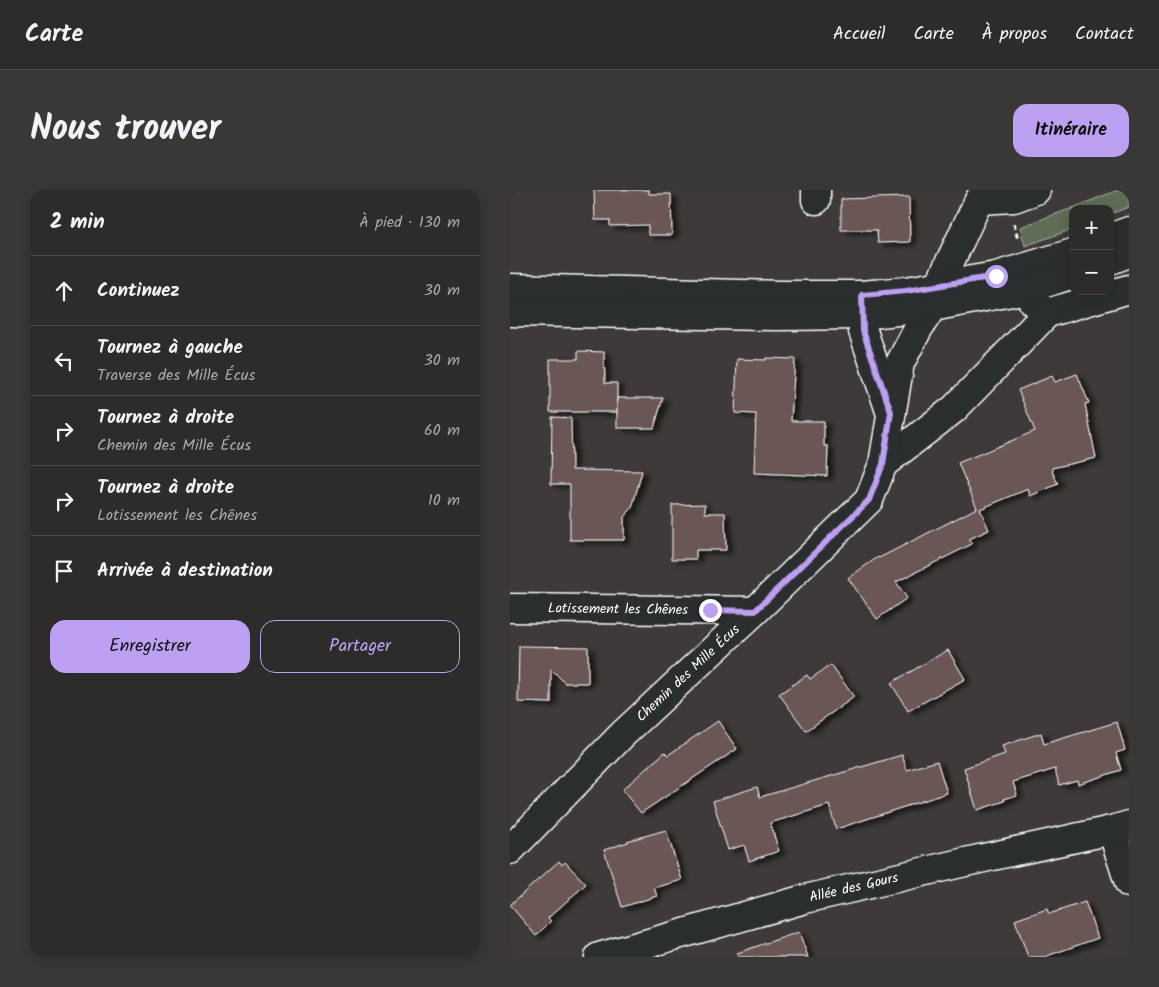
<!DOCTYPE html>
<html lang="fr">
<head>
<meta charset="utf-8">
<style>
  body { margin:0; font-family:Kalam,sans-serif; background:#3a3837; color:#f1f3f6 }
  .controls { position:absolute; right:15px; top:15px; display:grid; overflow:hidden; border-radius:10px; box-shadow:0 2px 12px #0003 }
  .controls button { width:45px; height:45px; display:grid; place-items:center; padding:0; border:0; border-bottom:1px solid #494847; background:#2e2c2b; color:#f1f3f6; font:25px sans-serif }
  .stop { position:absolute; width:15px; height:15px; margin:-11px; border:4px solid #bca0f2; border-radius:50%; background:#fff }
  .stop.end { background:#bca0f2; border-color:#fff; box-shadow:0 1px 5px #0008 }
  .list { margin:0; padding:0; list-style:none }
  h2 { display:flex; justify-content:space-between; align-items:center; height:65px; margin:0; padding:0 20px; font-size:21px }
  h2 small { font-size:16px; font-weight:400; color:#a7a7a9 }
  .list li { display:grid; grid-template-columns:32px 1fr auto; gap:15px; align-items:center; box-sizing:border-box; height:70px; padding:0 20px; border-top:1px solid #494847 }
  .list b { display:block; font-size:19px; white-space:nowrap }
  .list p { margin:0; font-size:16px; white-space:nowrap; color:#a7a7a9 }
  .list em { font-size:16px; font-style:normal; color:#a7a7a9 }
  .actions { display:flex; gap:10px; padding:15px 20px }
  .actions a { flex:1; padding:11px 0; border:1px solid #bca0f2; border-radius:15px; text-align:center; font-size:18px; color:#bca0f2 }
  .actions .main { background:#bca0f2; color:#111 }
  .icon { flex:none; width:28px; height:28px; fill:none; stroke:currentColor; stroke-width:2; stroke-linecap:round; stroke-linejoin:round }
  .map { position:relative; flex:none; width:619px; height:767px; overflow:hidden; border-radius:15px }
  header { display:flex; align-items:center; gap:30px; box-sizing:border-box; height:70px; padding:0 25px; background:#2e2c2b; border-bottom:1px solid #494847 }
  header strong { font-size:24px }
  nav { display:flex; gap:28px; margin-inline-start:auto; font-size:18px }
  .intro { display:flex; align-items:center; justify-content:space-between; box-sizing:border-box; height:120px; padding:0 30px }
  h1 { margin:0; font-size:35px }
  .button { padding:12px 22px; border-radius:15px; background:#bca0f2; color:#111; font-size:18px; font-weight:700 }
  main { display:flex; gap:30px; padding:0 30px }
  aside { flex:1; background:#2e2c2b; border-radius:15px; box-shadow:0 2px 12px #0003 }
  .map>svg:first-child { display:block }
</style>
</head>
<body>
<header>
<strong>Carte</strong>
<nav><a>Accueil</a><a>Carte</a><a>À propos</a><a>Contact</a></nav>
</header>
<div class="intro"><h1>Nous trouver</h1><a class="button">Itinéraire</a></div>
<main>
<aside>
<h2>2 min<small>À pied · 130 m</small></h2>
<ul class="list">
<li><svg class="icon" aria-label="ahead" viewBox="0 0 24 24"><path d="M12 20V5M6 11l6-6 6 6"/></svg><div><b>Continuez</b></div><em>30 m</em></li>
<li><svg class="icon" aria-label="left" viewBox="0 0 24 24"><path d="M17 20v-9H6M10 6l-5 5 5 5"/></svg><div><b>Tournez à gauche</b><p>Traverse des Mille Écus</p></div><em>30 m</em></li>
<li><svg class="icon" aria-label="right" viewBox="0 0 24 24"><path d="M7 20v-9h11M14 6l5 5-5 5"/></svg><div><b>Tournez à droite</b><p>Chemin des Mille Écus</p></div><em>60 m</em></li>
<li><svg class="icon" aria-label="right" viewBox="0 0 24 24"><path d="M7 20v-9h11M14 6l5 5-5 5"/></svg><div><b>Tournez à droite</b><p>Lotissement les Chênes</p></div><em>10 m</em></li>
<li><svg class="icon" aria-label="arrive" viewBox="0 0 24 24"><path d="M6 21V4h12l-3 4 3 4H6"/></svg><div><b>Arrivée à destination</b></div></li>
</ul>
<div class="actions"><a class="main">Enregistrer</a><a>Partager</a></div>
</aside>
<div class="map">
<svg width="619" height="767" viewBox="0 0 619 767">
  <defs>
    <filter id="shadow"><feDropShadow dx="5.5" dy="3" stdDeviation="2.5" flood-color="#0009"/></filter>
  </defs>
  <rect width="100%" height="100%" fill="#3d3a39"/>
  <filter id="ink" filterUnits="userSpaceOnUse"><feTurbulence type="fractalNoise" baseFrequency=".02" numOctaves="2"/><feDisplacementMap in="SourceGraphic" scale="10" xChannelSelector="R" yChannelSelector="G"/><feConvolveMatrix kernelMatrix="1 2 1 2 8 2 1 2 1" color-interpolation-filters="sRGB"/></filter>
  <g filter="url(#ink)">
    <path fill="#616d54" stroke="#b0b6aa" d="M608 0H619V17L600 24V19H563V39L515 56 510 37 560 19Z"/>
    <g fill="#695754" stroke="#fff" filter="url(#shadow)">
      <path d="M84 0H139V4H161L162 45H138V35L100 36V30H85Z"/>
      <path d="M399 7 400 52 368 53 367 40H331V9Z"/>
      <path d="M68 161 94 162 95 193H107V222H40V169H68Z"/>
      <path d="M256 168 285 169 281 231H314V256H318L317 286 244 283 246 224 225 223 227 169 256 170Z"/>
      <path d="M567 184 579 213 575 214 586 268 542 278 543 281H542L548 294 520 306 518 299 470 319 479 340 459 349 462 354 386 392 397 408 367 429 338 388 368 367 369 368 467 318 448 273 525 241 508 200 542 186 545 192Z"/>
      <path d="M107 208H153L144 238H107Z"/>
      <path d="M42 227 61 228 62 280 132 281 122 318 114 327V350H60V294H41Z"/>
      <path d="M195 314V323H215L216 360H186V369H162V315Z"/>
      <path d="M9 456 78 457V493H55L41 479V513L8 512Z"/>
      <path d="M438 460 455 489 398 521 381 493Z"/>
      <path d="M321 475 344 507 296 541 269 504 297 485 300 489Z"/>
      <path d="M208 531 227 559 131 623 112 600 155 562 158 565Z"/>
      <path d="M607 532 615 560 606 563 611 580 568 594 567 590 549 595 545 579 503 592 507 605 494 609 495 611 467 620 454 578 495 564 492 556 531 543 534 554Z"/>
      <path d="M392 565 397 580 427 571 437 603 326 639 319 615 260 633 269 661 239 671 234 655 218 660 203 611 247 597 250 607Z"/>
      <path d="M156 640 172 690 144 698 147 706 112 717 94 660 118 652 117 651Z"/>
      <path d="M49 671 52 675 55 672 76 694 38 728 41 731 26 746 0 715Z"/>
      <path d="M575 712 588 748 534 767H518L505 730 537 719 539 724Z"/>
      <path d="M289 742 298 767H228L227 763Z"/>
    </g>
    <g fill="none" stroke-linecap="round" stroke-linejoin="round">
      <g stroke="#fff" stroke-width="31">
        <g id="minor">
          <path d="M306 0V10"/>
          <path d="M429 95 469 10 504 8 526 0"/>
          <path d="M352 105 353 141 380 221"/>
          <path d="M523 112 537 123 619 99"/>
          <path d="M373 274 444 219 518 143 537 123"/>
          <path id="s1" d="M0 418 245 421"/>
          <path d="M602 640 619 693"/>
          <path id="s2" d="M0 660 113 544 245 421 359 310 373 274 390 173 408 139 422 117"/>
          <path id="s3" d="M89 767 295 709 451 673 602 640 619 635"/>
        </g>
      </g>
      <g stroke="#fff" stroke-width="31">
        <g id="major">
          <path d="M600 48 619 41"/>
          <path d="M600 70 619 63"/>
          <path d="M0 98 271 105H352L396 101 486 86 563 63"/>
          <path d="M0 122 268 126 352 125 422 117 507 101 542 91 563 84"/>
        </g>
      </g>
      <path stroke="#fff" stroke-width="3" stroke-dasharray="5 4" stroke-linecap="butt" d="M504 34 508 50"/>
      <use href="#minor" stroke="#2a2d2e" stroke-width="28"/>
      <use href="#major" stroke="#2a2d2e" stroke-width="28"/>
    </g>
  </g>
  <g fill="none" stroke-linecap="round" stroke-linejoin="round" filter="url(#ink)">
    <path stroke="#bca0f2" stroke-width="6" d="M200 420 245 421 359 310 373 274 381 222 353 141 352 105 396 101 486 86"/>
  </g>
  <g text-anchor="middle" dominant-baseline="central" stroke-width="4" stroke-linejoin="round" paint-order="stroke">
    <g font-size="14" fill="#fff" stroke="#2a2d2e">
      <text stroke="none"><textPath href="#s1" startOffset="108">Lotissement les Chênes</textPath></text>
      <text stroke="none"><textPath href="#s2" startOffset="251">Chemin des Mille Écus</textPath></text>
      <text stroke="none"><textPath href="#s3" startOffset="264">Allée des Gours</textPath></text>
    </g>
  </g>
</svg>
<div class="controls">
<button>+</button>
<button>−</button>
</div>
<div class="stop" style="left:486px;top:86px"></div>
<div class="stop end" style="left:200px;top:420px"></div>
</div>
</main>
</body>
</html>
